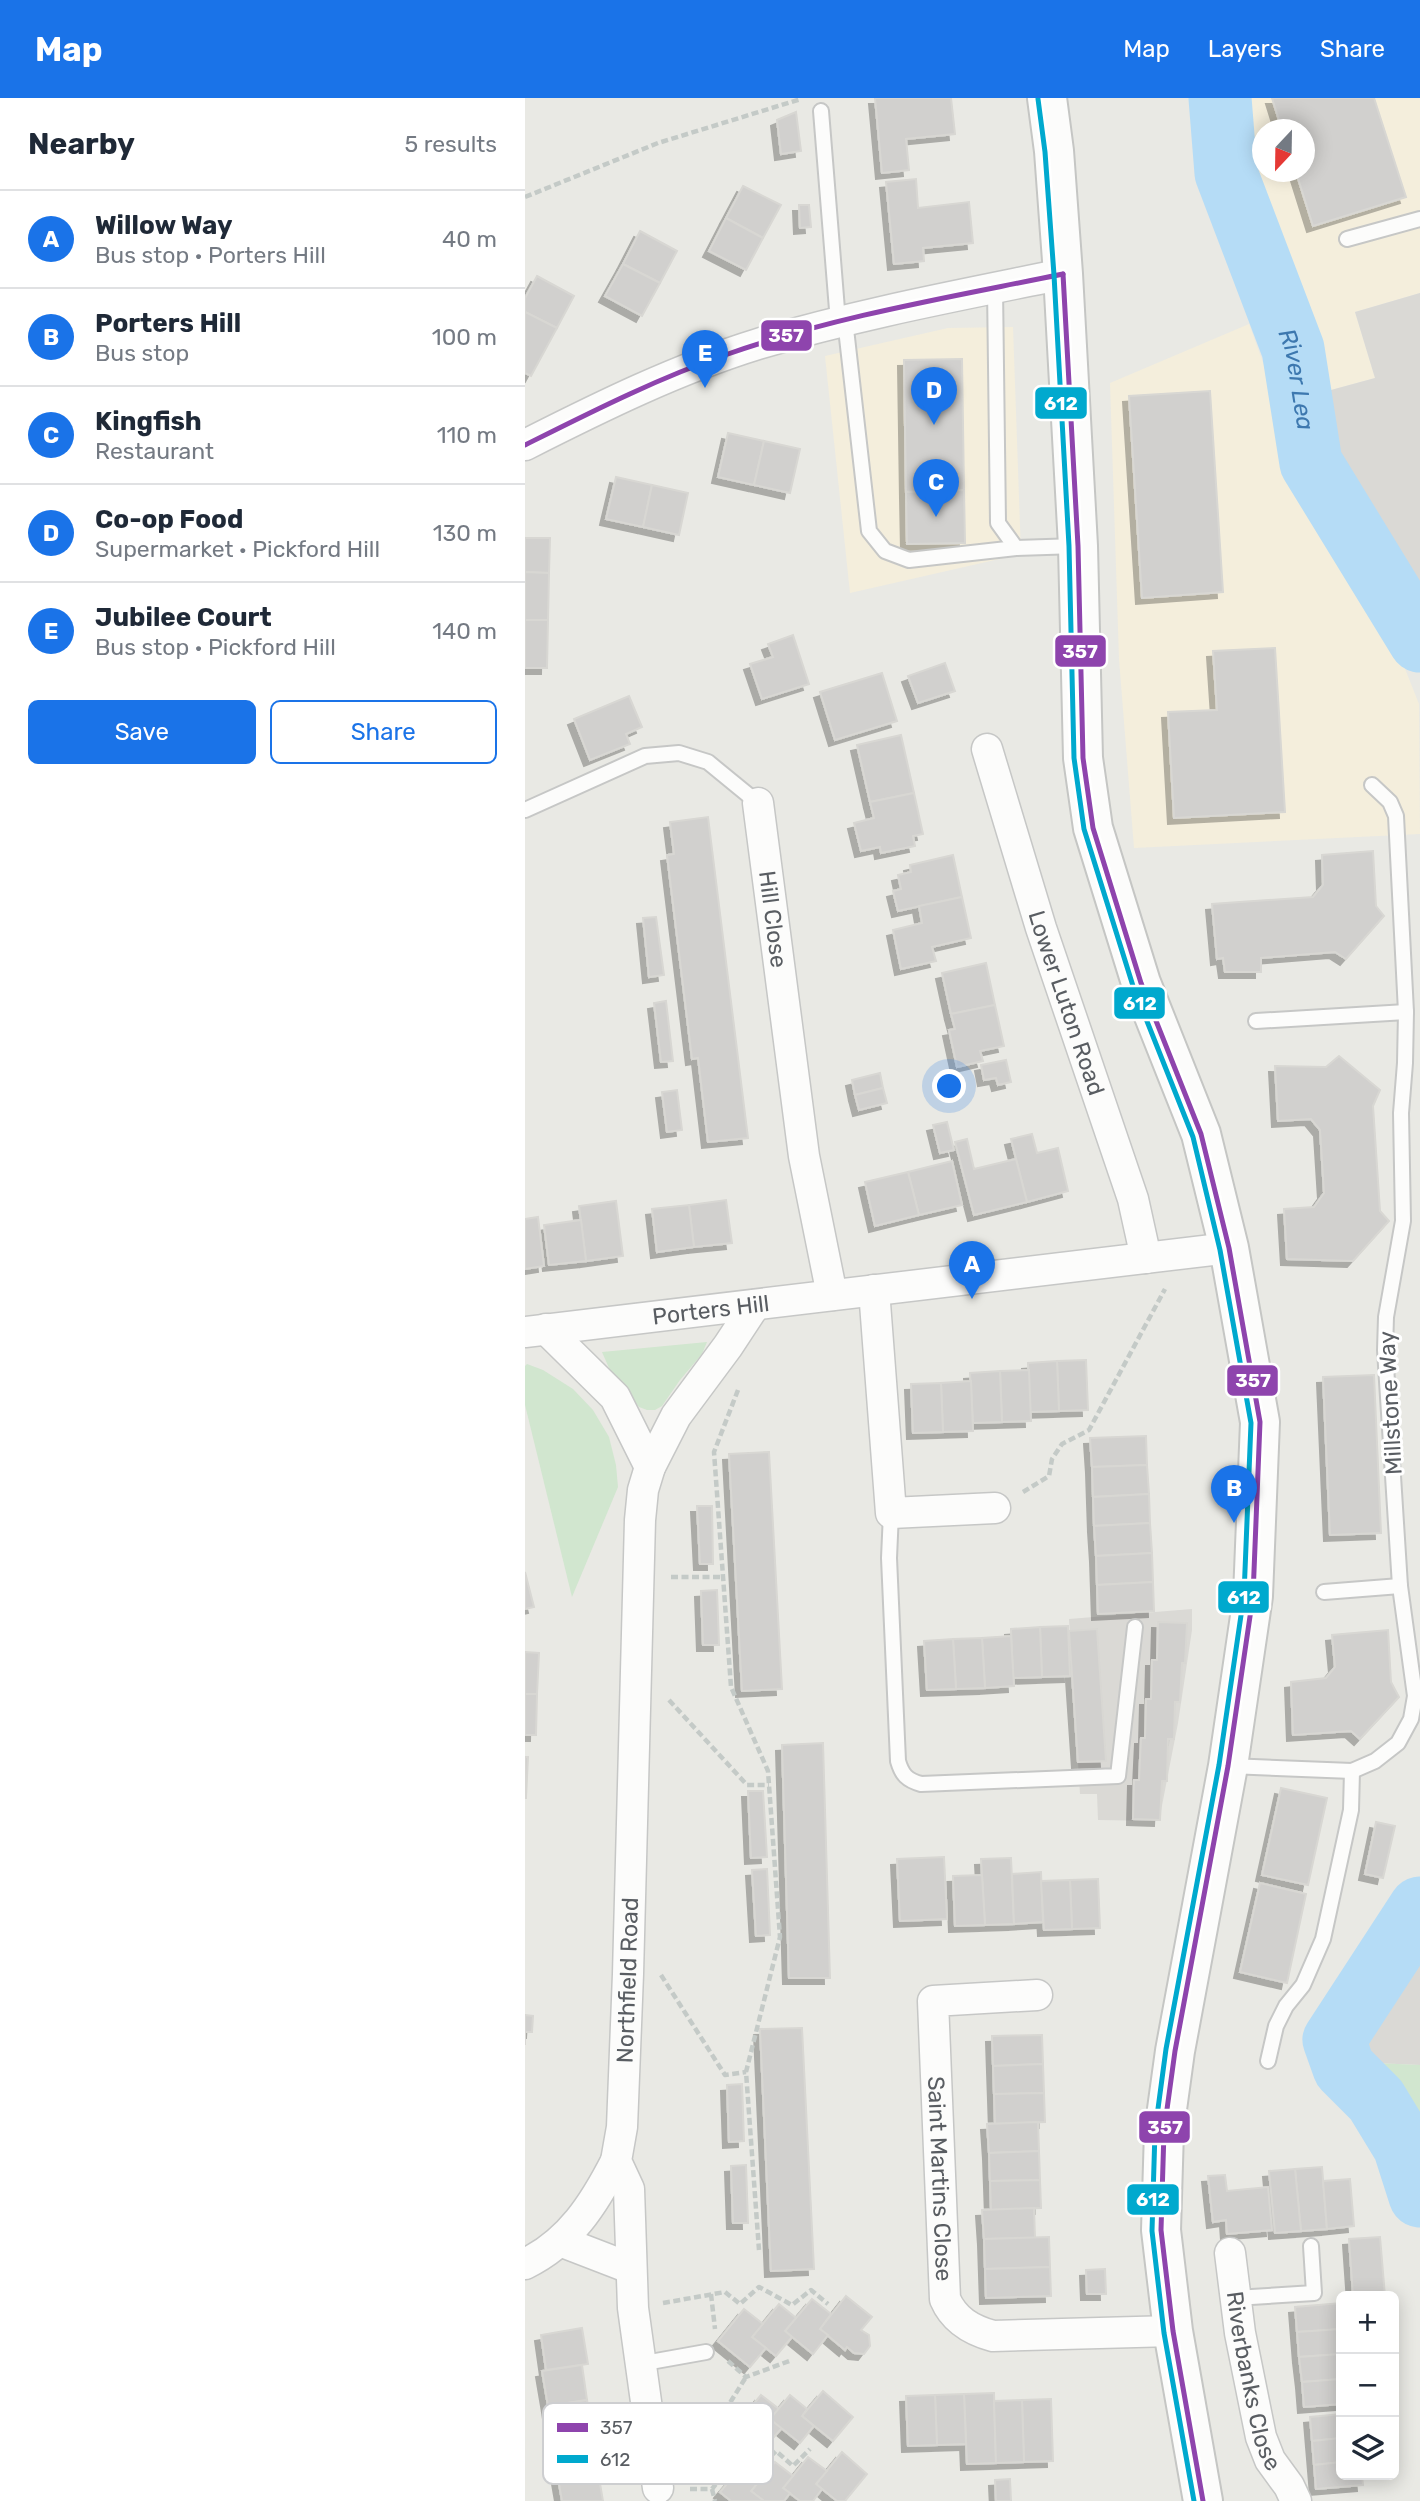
<!DOCTYPE html>
<html lang="en">
<head>
<meta charset="utf-8">
<style>
  body { margin:0; font-family:Rubik,sans-serif; background:#f6f6f7; color:#1f2937 }
  .controls { position:absolute; right:21px; bottom:21px; display:grid; overflow:hidden; border-radius:10px; box-shadow:0 4px 18px #0003 }
  .controls button { width:63px; height:63px; display:grid; place-items:center; padding:0; border:0; border-bottom:2px solid #e0e1e3; background:#fff; color:#1f2937; font:35px sans-serif }
  .compass { position:absolute; left:727px; top:21px; width:63px; height:63px; border-radius:50%; background:#fff; box-shadow:0 4px 18px #0003; rotate:202deg }
  .you { position:absolute; left:425px; top:989px; width:24px; height:24px; margin:-18px; border:5px solid #fff; border-radius:50%; background:#1a73e8; box-shadow:0 0 0 10px #1a73e833 }
  .badge { display:grid; place-items:center; width:46px; height:46px; border-radius:50%; background:#1a73e8; color:#fff; font-size:23px; font-weight:700 }
  .pin { position:absolute; translate:-50% -58px; filter:drop-shadow(0 2px 4px #0008) }
  .pin::after { content:''; position:absolute; top:37px; width:24px; height:21px; background:inherit; clip-path:polygon(0 0,100% 0,50% 100%) }
  .list { margin:0; padding:0; list-style:none }
  h2 { display:flex; justify-content:space-between; align-items:center; height:91px; margin:0; padding:0 28px; font-size:30px }
  h2 small { font-size:23px; font-weight:400; color:#747a83 }
  .list li { display:grid; grid-template-columns:46px 1fr auto; gap:21px; align-items:center; box-sizing:border-box; height:98px; padding:0 28px; border-top:2px solid #e0e1e3 }
  .list b { display:block; font-size:26px; white-space:nowrap }
  .list p { margin:0; font-size:23px; white-space:nowrap; color:#747a83 }
  .list em { font-size:23px; font-style:normal; color:#747a83 }
  .actions { display:flex; gap:14px; padding:21px 28px }
  .actions a { flex:1; padding:16px 0; border:2px solid #1a73e8; border-radius:10px; text-align:center; font-size:24px; color:#1a73e8 }
  .actions .main { background:#1a73e8; color:#fff }
  .icon { flex:none; width:38px; height:38px; fill:none; stroke:currentColor; stroke-width:2; stroke-linecap:round; stroke-linejoin:round }
  .map { position:relative; flex:none; width:895px; height:2403px; overflow:hidden }
  header { display:flex; align-items:center; gap:42px; box-sizing:border-box; height:98px; padding:0 35px; background:#1a73e8; color:#fff }
  header strong { font-size:33px }
  nav { display:flex; gap:38px; margin-inline-start:auto; font-size:24px }
  main { display:flex }
  aside { flex:1; background:#fff }
  .map>svg:first-child { display:block }
</style>
</head>
<body>
<header>
<strong>Map</strong>
<nav><a>Map</a><a>Layers</a><a>Share</a></nav>
</header>
<main>
<aside>
<h2>Nearby<small>5 results</small></h2>
<ul class="list">
<li><span class="badge">A</span><div><b>Willow Way</b><p>Bus stop · Porters Hill</p></div><em>40 m</em></li>
<li><span class="badge">B</span><div><b>Porters Hill</b><p>Bus stop</p></div><em>100 m</em></li>
<li><span class="badge">C</span><div><b>Kingfish</b><p>Restaurant</p></div><em>110 m</em></li>
<li><span class="badge">D</span><div><b>Co-op Food</b><p>Supermarket · Pickford Hill</p></div><em>130 m</em></li>
<li><span class="badge">E</span><div><b>Jubilee Court</b><p>Bus stop · Pickford Hill</p></div><em>140 m</em></li>
</ul>
<div class="actions"><a class="main">Save</a><a>Share</a></div>
</aside>
<div class="map">
<svg width="895" height="2403" viewBox="0 0 895 2403">
  <defs>
    <filter id="shadow"><feDropShadow dx="-6" dy="6" stdDeviation="0" flood-color="#0004"/></filter>
  </defs>
  <rect width="100%" height="100%" fill="#e9e9e4"/>
  <g fill="#f4eedc" fill-rule="evenodd">
    <path d="M713 0H895V195L830 214 850 280 784 298 762 198 726 94ZM738 32H780V74H738Z"/>
    <path d="M724 226 753 306 777 397 861 523 894 606 895 736 609 750 594 561 585 285Z"/>
    <path d="M488 229 496 456 325 495 300 258 423 230Z"/>
  </g>
  <g fill="#dad9d5">
    <path d="M895 195V507L882 479 784 298 850 280 830 214Z"/>
    <path d="M667 1511V1532L653 1625 634 1723 573 1722 572 1696H555L544 1521Z"/>
    <path d="M895 1833V1967L828 1964V1936Z"/>
  </g>
  <g fill="#d1e6cf">
    <path d="M182 1244 177 1256 155 1282 137 1308 130 1312H122L114 1309 84 1270 77 1254Z"/>
    <path d="M2 1266 18 1272 48 1291 68 1312 84 1339 91 1367 93 1389 47 1499 0 1307V1268Z"/>
    <path d="M828 1964 895 1967V2058L860 1993Z"/>
  </g>
  <g fill="none" stroke-linecap="round" stroke-linejoin="round">
    <g stroke="#b5dcf6" stroke-width="63">
      <path id="s1" d="M695 0 701 75 768 251 786 365 895 543"/>
      <path d="M895 1810 809 1942 819 1970 851 2002 879 2048 895 2098"/>
    </g>
  </g>
  <g fill="#d1d0ce" stroke="#d8d7d3" stroke-width="2" filter="url(#shadow)">
    <path d="M350 0H426L430 36 381 41 384 72 357 75Z"/>
    <path d="M747 0H849L881 99 788 128 771 74H780V32H757Z"/>
    <path d="M271 14 276 53 256 56 252 22Z"/>
    <path d="M391 81 393 110 444 104 448 145 398 150 399 163 369 166 361 84Z"/>
    <path d="M218 88 256 107 238 140 201 120Z"/>
    <path d="M274 107H284L286 129 275 130Z"/>
    <path d="M201 120 238 140 221 172 184 153Z"/>
    <path d="M115 133 152 153 135 185 98 166Z"/>
    <path d="M98 166 135 185 117 218 80 198Z"/>
    <path d="M12 178 49 198 32 230 0 214V200Z"/>
    <path d="M0 214 32 230 6 278 0 275Z"/>
    <path d="M437 261 439 392 381 394 379 262Z"/>
    <path d="M685 293 698 494 617 500 604 298Z"/>
    <path d="M203 335 239 343 229 387 193 379Z"/>
    <path d="M239 343 275 351 265 395 229 387Z"/>
    <path d="M91 379 127 387 118 429 81 421Z"/>
    <path d="M127 387 163 395 154 437 118 429Z"/>
    <path d="M439 392 440 445 382 446 381 394Z"/>
    <path d="M0 440H25L24 475 0 474Z"/>
    <path d="M0 474 24 475 23 522H0Z"/>
    <path d="M0 522H23L22 570H0Z"/>
    <path d="M268 537 284 586 237 601 225 566 248 559 243 546Z"/>
    <path d="M750 550 760 714 649 720 643 614 692 612 688 553Z"/>
    <path d="M420 565 430 593 393 605 383 578Z"/>
    <path d="M357 575 372 623 310 642 295 594Z"/>
    <path d="M104 598 117 629 101 636 105 646 65 662 49 621Z"/>
    <path d="M376 637 389 695 345 704 332 647Z"/>
    <path d="M389 695 398 736 388 738 390 748 356 755 355 749 336 753 329 725 349 720 345 704Z"/>
    <path d="M183 719 223 1040 183 1044 173 960 167 961 142 757 149 756 145 724Z"/>
    <path d="M848 753 851 808 859 818 821 861 810 854 736 860V874H700L698 860 692 861 687 806 788 799 798 787 797 757Z"/>
    <path d="M428 757 437 799 373 813 368 793 376 791 373 777 386 774 385 767Z"/>
    <path d="M437 799 446 840 407 849 411 863 376 871 368 832 397 825 394 808Z"/>
    <path d="M131 819 139 877 124 879 118 820Z"/>
    <path d="M461 865 470 907 426 916 417 875Z"/>
    <path d="M141 903 148 963 136 964 129 905Z"/>
    <path d="M470 907 479 948 455 953 458 963 432 969 424 932 430 931 426 916Z"/>
    <path d="M814 958 855 992 848 1008 855 1113 864 1123 828 1163 762 1161 759 1111 789 1109 799 1095 795 1032 786 1021 753 1023 750 968 801 969Z"/>
    <path d="M481 962 486 984 473 987 471 980 459 982 456 967Z"/>
    <path d="M355 975 358 990 330 997 327 982Z"/>
    <path d="M358 990 362 1005 334 1012 330 997Z"/>
    <path d="M152 992 157 1032 142 1034 137 994Z"/>
    <path d="M422 1024 429 1052 415 1055 408 1027Z"/>
    <path d="M507 1036 512 1055 533 1050 543 1093 502 1104 486 1041Z"/>
    <path d="M442 1041 449 1071 491 1061 502 1104 449 1117 430 1044Z"/>
    <path d="M427 1063 437 1107 394 1117 383 1074Z"/>
    <path d="M383 1074 394 1117 350 1128 340 1084Z"/>
    <path d="M201 1102 207 1145 169 1149 164 1107Z"/>
    <path d="M91 1103 98 1158 61 1163 54 1108Z"/>
    <path d="M164 1107 169 1149 132 1154 127 1111Z"/>
    <path d="M13 1119 19 1168 0 1171V1121Z"/>
    <path d="M56 1122 61 1163 24 1167 19 1127Z"/>
    <path d="M561 1262 563 1312 534 1313 532 1263Z"/>
    <path d="M532 1263 534 1313 505 1314 503 1265Z"/>
    <path d="M504 1272 506 1323 477 1324 475 1273Z"/>
    <path d="M475 1273 477 1324 448 1325 445 1275Z"/>
    <path d="M849 1277 856 1435 805 1437 798 1279Z"/>
    <path d="M446 1283 448 1333 418 1334 416 1285Z"/>
    <path d="M416 1285 418 1334 388 1335 386 1286Z"/>
    <path d="M621 1338 622 1367 567 1369 565 1340Z"/>
    <path d="M244 1354 257 1591 217 1593 204 1356Z"/>
    <path d="M622 1367 624 1396 568 1399 567 1369Z"/>
    <path d="M624 1396 625 1425 569 1428 568 1399Z"/>
    <path d="M172 1408H187L188 1466H175Z"/>
    <path d="M625 1425 627 1455 571 1458 569 1428Z"/>
    <path d="M627 1455 628 1484 572 1487 571 1458Z"/>
    <path d="M0 1474 9 1509 0 1511Z"/>
    <path d="M628 1484 629 1513 573 1516 572 1487Z"/>
    <path d="M192 1492 194 1547H178L176 1493Z"/>
    <path d="M633 1524 662 1525 660 1565H657L655 1604H650L649 1641H643L642 1683H637L635 1722 608 1721 609 1682H614L616 1640H620L621 1601H626L627 1562H632Z"/>
    <path d="M543 1528 545 1578 517 1579 515 1529Z"/>
    <path d="M515 1529 517 1579 488 1580 486 1531Z"/>
    <path d="M572 1531 581 1663 553 1664 544 1533Z"/>
    <path d="M863 1532 866 1584 874 1599 835 1641 826 1633 768 1637 766 1584 801 1580 810 1569 807 1537Z"/>
    <path d="M486 1538 489 1588 460 1590 457 1540Z"/>
    <path d="M457 1540 460 1590 431 1591 428 1541Z"/>
    <path d="M428 1541 431 1591 402 1592 399 1543Z"/>
    <path d="M0 1554 14 1555 12 1596H0Z"/>
    <path d="M0 1596H12L11 1637H0Z"/>
    <path d="M298 1645 305 1880H264L257 1647Z"/>
    <path d="M0 1659H3L1 1700H0Z"/>
    <path d="M756 1690 802 1700 783 1787 737 1777Z"/>
    <path d="M223 1693H238L242 1759 226 1760Z"/>
    <path d="M851 1724 870 1728 858 1780 840 1776Z"/>
    <path d="M419 1759 422 1821 375 1823 372 1761Z"/>
    <path d="M486 1760 489 1826 460 1827 456 1761Z"/>
    <path d="M242 1771 245 1837 231 1838 227 1772Z"/>
    <path d="M516 1774 518 1824 489 1826 487 1776Z"/>
    <path d="M457 1777 460 1827 430 1828 428 1778Z"/>
    <path d="M573 1781 575 1830 547 1831 545 1782Z"/>
    <path d="M545 1782 547 1831 519 1832 516 1783Z"/>
    <path d="M735 1785 781 1796 762 1885 715 1874Z"/>
    <path d="M0 1917 8 1918 7 1934H0V1947Z"/>
    <path d="M277 1930 289 2171 246 2173 235 1931Z"/>
    <path d="M517 1937 518 1966 468 1968 467 1938Z"/>
    <path d="M518 1966 519 1995 469 1996 468 1968Z"/>
    <path d="M217 1986 219 2043 204 2044 202 1987Z"/>
    <path d="M519 1995 520 2024 470 2026 469 1996Z"/>
    <path d="M513 2024 514 2053 464 2055 462 2026Z"/>
    <path d="M514 2053 515 2082 465 2083 464 2055Z"/>
    <path d="M221 2067 223 2125H208L206 2068Z"/>
    <path d="M797 2069 802 2131 776 2133 770 2071Z"/>
    <path d="M770 2071 776 2133 750 2135 744 2073Z"/>
    <path d="M700 2077 702 2093 743 2089 747 2132 702 2136 701 2122 688 2124 683 2078Z"/>
    <path d="M825 2081 829 2128 802 2131 798 2083Z"/>
    <path d="M515 2082 516 2110 466 2112 465 2083Z"/>
    <path d="M509 2110 510 2140 459 2141 457 2112Z"/>
    <path d="M524 2139 525 2169 460 2171 459 2141Z"/>
    <path d="M855 2139 860 2198H828L824 2141Z"/>
    <path d="M525 2169 526 2198 461 2200 460 2171Z"/>
    <path d="M580 2171 581 2196H562L561 2172Z"/>
    <path d="M321 2198 347 2219 336 2232 344 2237 345 2248 339 2256 329 2255 322 2249 320 2252 295 2231Z"/>
    <path d="M287 2201 306 2216 295 2231 303 2237 288 2256 260 2233Z"/>
    <path d="M816 2205V2231L772 2234 770 2209Z"/>
    <path d="M254 2206 271 2220 260 2233 267 2239 251 2258 227 2239Z"/>
    <path d="M219 2211 238 2226 227 2239 241 2250 225 2269 193 2243Z"/>
    <path d="M57 2230 63 2266 21 2272 16 2237Z"/>
    <path d="M816 2231V2256L774 2259 772 2234Z"/>
    <path d="M816 2256V2281L777 2284 774 2259Z"/>
    <path d="M57 2267 62 2302 23 2308 17 2273Z"/>
    <path d="M816 2281V2306L779 2309 777 2284Z"/>
    <path d="M298 2293 328 2319 308 2343 277 2318Z"/>
    <path d="M469 2295 471 2365 442 2366 439 2296Z"/>
    <path d="M439 2296 441 2346 412 2347 410 2297Z"/>
    <path d="M236 2297 254 2311 245 2321 257 2330 240 2349 212 2326Z"/>
    <path d="M265 2297 282 2311 277 2318 289 2328 275 2345 245 2321Z"/>
    <path d="M410 2297 412 2347 383 2348 381 2298Z"/>
    <path d="M526 2301 528 2363 499 2364 497 2302Z"/>
    <path d="M62 2302 68 2338 28 2344 23 2308Z"/>
    <path d="M497 2302 499 2364 471 2365 469 2303Z"/>
    <path d="M816 2316V2340L787 2343 785 2319Z"/>
    <path d="M816 2340V2364L789 2367 787 2343Z"/>
    <path d="M317 2354 342 2376 320 2403H312L291 2386Z"/>
    <path d="M283 2359 302 2373 291 2386 297 2391 288 2403H275L258 2390Z"/>
    <path d="M250 2364 268 2378 258 2390 265 2395 259 2403H239L226 2393Z"/>
    <path d="M816 2364V2377H837L838 2387 791 2391 789 2367Z"/>
    <path d="M218 2367 236 2381 226 2393 239 2403H206L195 2394Z"/>
    <path d="M73 2374 78 2403H37L33 2380Z"/>
    <path d="M485 2381 486 2403H471L470 2382Z"/>
  </g>
  <g fill="none" stroke-linecap="round" stroke-linejoin="round">
    <g stroke="#c6c7c6" stroke-width="18">
      <g id="lane">
        <path d="M296 13 313 224"/>
        <path d="M822 141 895 121"/>
        <path d="M470 190 473 425 491 450"/>
        <path d="M320 222 344 433 360 453 384 462 491 450 552 448"/>
        <path d="M0 712 120 658 154 655 183 664 233 705"/>
        <path d="M731 923 881 914"/>
        <path d="M366 1415 364 1460 373 1663C377 1677 382 1682 396 1686L593 1678 610 1529"/>
        <path d="M799 1494 875 1488"/>
        <path d="M704 1668 827 1673 850 1663 873 1645 886 1621 890 1598 875 1488 860 1252 861 1219 878 1123 876 1015 880 965 881 914 871 718 865 704 847 687"/>
        <path d="M743 1963 751 1928 761 1908 778 1887 798 1841 826 1712 827 1673"/>
        <path d="M710 2200 789 2195 786 2148"/>
        <path d="M114 2266 181 2254"/>
        <path d="M127 2347 193 2337"/>
      </g>
    </g>
    <g stroke="#c6c7c6" stroke-width="33">
      <g id="street">
        <path d="M0 347C75 309 152 271 233 246 333 216 436 197 538 176"/>
        <path id="s2" d="M462 651 516 830 608 1101 621 1160"/>
        <path id="s3" d="M233 705 279 1058 307 1197"/>
        <path d="M349 1192 366 1415 470 1410"/>
        <path d="M21 1231 90 1299 125 1369"/>
        <path id="s4" d="M0 1234 704 1150"/>
        <path id="s5" d="M512 1897 408 1903 420 2201C429 2222 446 2232 468 2238L648 2233"/>
        <path d="M35 2143 105 2170"/>
        <path id="s6" d="M705 2155 715 2235 736 2339 745 2362 764 2388 771 2403"/>
        <path d="M0 2166C45 2144 69 2106 91 2063"/>
        <path id="s7" d="M133 2390 108 2210 104 2091 91 2063 97 2029 103 1876 115 1422 118 1392 125 1369 151 1318 203 1248 230 1207"/>
      </g>
    </g>
    <g stroke="#c5c6c4" stroke-width="42">
      <path id="secondary" d="M522 0 529 53 538 176 553 448 558 660 568 730 616 885 676 1036 704 1150 735 1324 728 1498 703 1668 650 1953 639 2033 636 2132 648 2233 678 2403"/>
    </g>
    <g stroke="#c4cac7" stroke-width="4.5" stroke-dasharray="7 3.5" stroke-linecap="butt">
      <path d="M0 99 133 45 276 1"/>
      <path d="M213 1292 189 1354 206 1589 243 1673 255 1839 221 1974 234 2152"/>
      <path d="M498 1394 524 1378 527 1361 537 1346 564 1332 640 1191"/>
      <path d="M146 1479H198"/>
      <path d="M144 1602 222 1687H244"/>
      <path d="M136 1877 200 1977 221 1974"/>
      <path d="M186 2196 190 2231"/>
      <path d="M138 2205 200 2194 215 2206 234 2189 267 2207 286 2192 303 2206"/>
      <path d="M203 2263 221 2279 267 2262"/>
      <path d="M204 2314 203 2308 221 2279"/>
      <path d="M165 2391H187L216 2354 238 2366 251 2353 268 2368 285 2351"/>
      <path d="M187 2391 190 2403"/>
    </g>
    <use href="#lane" stroke="#fcfcfb" stroke-width="14"/>
    <use href="#street" stroke="#fcfcfb" stroke-width="30"/>
    <use href="#secondary" stroke="#fcfcfb" stroke-width="38"/>
    <g stroke="#fff" stroke-width="10">
      <g id="bus-1">
        <path d="M538 176 553 448 558 660 568 730 616 885 676 1036 704 1150 735 1324 728 1498 703 1668 650 1953 639 2033 636 2132 648 2233 678 2403"/>
        <path d="M0 347C66 314 133 280 203 256 311 218 426 199 538 176"/>
      </g>
    </g>
    <g stroke="#fff" stroke-width="10">
      <path id="bus-2" d="M513 1 520 54 529 177 544 448 549 660 559 731 608 888 668 1039 695 1152 726 1325 719 1497 694 1667 641 1951 630 2033 627 2133 639 2235 669 2403"/>
    </g>
    <use href="#bus-1" stroke="#8e44ad" stroke-width="5"/>
    <use href="#bus-2" stroke="#00a9ce" stroke-width="5"/>
  </g>
  <g text-anchor="middle" dominant-baseline="central" stroke-width="6" stroke-linejoin="round" paint-order="stroke">
    <g font-size="23" fill="#595d62" stroke="#fff">
      <text stroke="none"><textPath href="#s3" startOffset="117">Hill Close</textPath></text>
      <text stroke="none"><textPath href="#s2" startOffset="266">Lower Luton Road</textPath></text>
      <text stroke="none"><textPath href="#s4" startOffset="187">Porters Hill</textPath></text>
      <text transform="translate(865 1305) rotate(-93)">Millstone Way</text>
      <text stroke="none"><textPath href="#s7" startOffset="513">Northfield Road</textPath></text>
      <text stroke="none"><textPath href="#s5" startOffset="282">Saint Martins Close</textPath></text>
      <text stroke="none"><textPath href="#s6" startOffset="130">Riverbanks Close</textPath></text>
    </g>
    <g font-size="24" font-style="italic" fill="#3d78af" stroke="#fff">
      <text stroke="none"><textPath href="#s1" startOffset="294">River Lea</textPath></text>
    </g>
  </g>
  <rect x="18" y="2305" width="230" height="81" rx="10" fill="#fff" stroke="#cdced0" stroke-width="2"/>
  <rect x="32" y="2325" width="31" height="9" fill="#8e44ad"/>
  <rect x="32" y="2357" width="31" height="8" fill="#00a9ce"/>
  <g font-size="19" fill="#595d62">
    <text x="75" y="2336">357</text>
    <text x="75" y="2368">612</text>
  </g>
  <g stroke="#fff" stroke-width="2.5">
    <rect x="235" y="221" width="53" height="33" rx="7" fill="#8e44ad"/>
    <rect x="509" y="288" width="54" height="34" rx="7" fill="#00a9ce"/>
    <rect x="529" y="536" width="53" height="34" rx="7" fill="#8e44ad"/>
    <rect x="588" y="888" width="53" height="34" rx="7" fill="#00a9ce"/>
    <rect x="701" y="1266" width="53" height="33" rx="7" fill="#8e44ad"/>
    <rect x="692" y="1482" width="53" height="34" rx="7" fill="#00a9ce"/>
    <rect x="613" y="2012" width="53" height="34" rx="7" fill="#8e44ad"/>
    <rect x="601" y="2085" width="54" height="33" rx="7" fill="#00a9ce"/>
  </g>
  <g font-size="19" text-anchor="middle" font-weight="bold" fill="#fff">
    <text x="261" y="244">357</text>
    <text x="536" y="312">612</text>
    <text x="555" y="560">357</text>
    <text x="615" y="912">612</text>
    <text x="728" y="1289">357</text>
    <text x="719" y="1506">612</text>
    <text x="640" y="2036">357</text>
    <text x="628" y="2108">612</text>
  </g>
</svg>
<div class="controls">
<button>+</button>
<button>−</button>
<button><svg class="icon" aria-label="layers" viewBox="0 0 24 24"><path d="M12 4l9 5-9 5-9-5zM3 14l9 5 9-5"/></svg></button>
</div>
<svg class="compass" viewBox="-18 -18 36 36"><path d="M0-13l5 13h-10z" fill="#e53935"/><path d="M0 13l5-13h-10z" fill="#747a83"/></svg>
<div class="you"></div>
<div class="pin badge" style="left:447px;top:1201px">A</div>
<div class="pin badge" style="left:709px;top:1425px">B</div>
<div class="pin badge" style="left:411px;top:419px">C</div>
<div class="pin badge" style="left:409px;top:327px">D</div>
<div class="pin badge" style="left:180px;top:290px">E</div>
</div>
</main>
</body>
</html>
